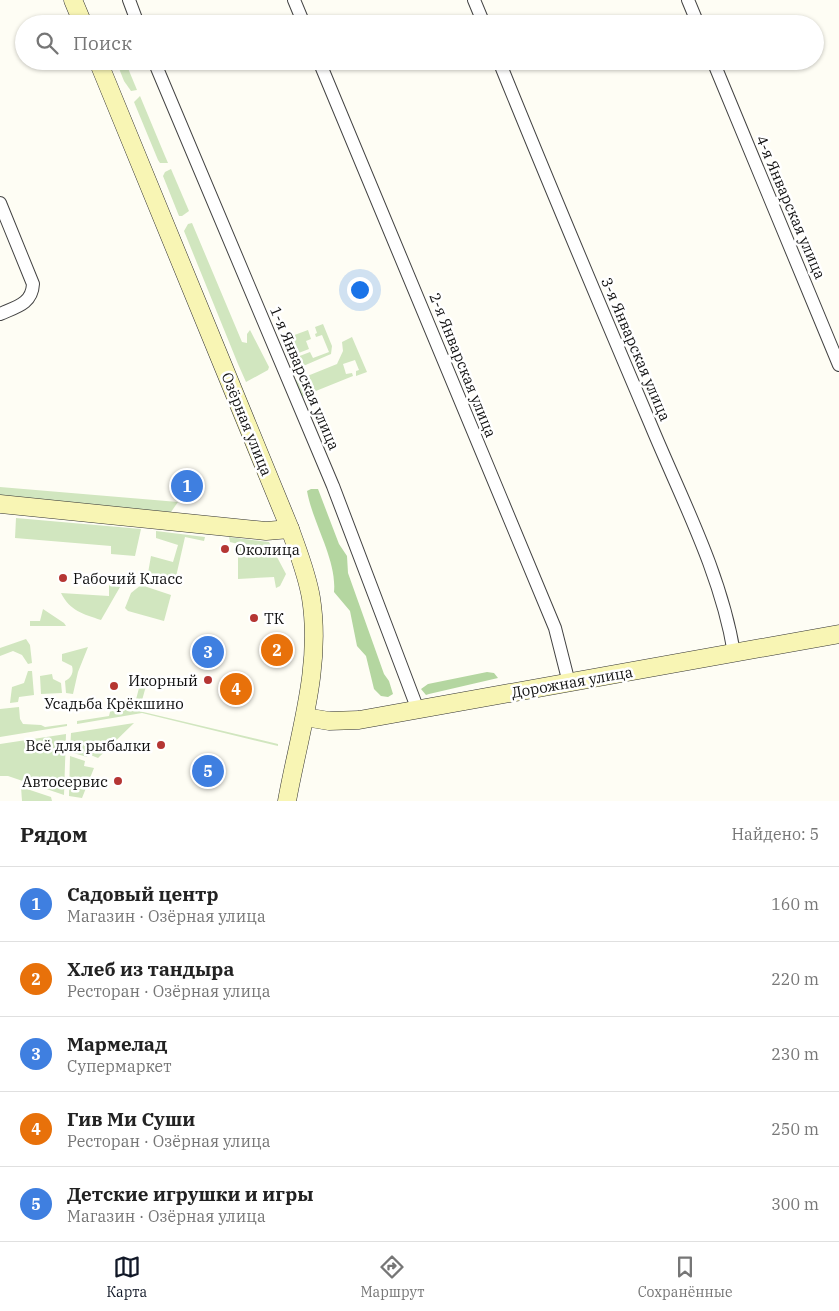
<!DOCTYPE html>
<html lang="ru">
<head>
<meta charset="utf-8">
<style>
  body { margin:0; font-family:"IBM Plex Serif",serif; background:#f6f6f6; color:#222 }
  .you { position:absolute; left:359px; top:289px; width:18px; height:18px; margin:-12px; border:4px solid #fff; border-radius:50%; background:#1a73e8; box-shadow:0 0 0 8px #1a73e833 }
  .badge { display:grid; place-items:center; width:32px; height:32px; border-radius:50%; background:#111827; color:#fff; font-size:16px; font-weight:700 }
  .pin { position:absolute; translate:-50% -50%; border:2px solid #fff; box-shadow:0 1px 5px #0006 }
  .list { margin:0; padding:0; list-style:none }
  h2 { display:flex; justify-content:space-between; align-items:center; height:65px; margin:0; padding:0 20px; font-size:21px }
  h2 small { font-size:16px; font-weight:400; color:#767676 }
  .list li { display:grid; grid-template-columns:32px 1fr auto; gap:15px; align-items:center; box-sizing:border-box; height:75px; padding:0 20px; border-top:1px solid #e0e0e0 }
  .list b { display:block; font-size:19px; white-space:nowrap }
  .list p { margin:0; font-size:16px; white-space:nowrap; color:#767676 }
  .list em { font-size:16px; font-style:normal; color:#767676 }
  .icon { flex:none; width:28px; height:28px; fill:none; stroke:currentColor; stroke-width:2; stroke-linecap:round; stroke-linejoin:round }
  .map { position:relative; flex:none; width:839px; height:801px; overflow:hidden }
  .search { position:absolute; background:#fff; box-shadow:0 1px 4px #0004; left:15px; right:15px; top:15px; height:55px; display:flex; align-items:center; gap:12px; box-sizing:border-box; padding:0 18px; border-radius:28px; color:#767676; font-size:19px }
  .sheet { height:440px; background:#fff }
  nav { display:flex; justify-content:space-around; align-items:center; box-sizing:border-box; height:70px; border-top:1px solid #e0e0e0; background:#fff; font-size:14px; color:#767676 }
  nav a { display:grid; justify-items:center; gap:2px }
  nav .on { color:#111827 }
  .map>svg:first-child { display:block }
</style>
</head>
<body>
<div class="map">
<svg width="839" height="801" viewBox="0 0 839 801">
  <rect width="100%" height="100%" fill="#fefdf4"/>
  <g fill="#d1e6bf">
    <path d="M116 61H125L137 90 131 91 124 81Z"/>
    <path d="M140 96 165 156 168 163H160L158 160 134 102Z"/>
    <path d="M171 169 189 211 182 216H179L163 176 165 172Z"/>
    <path d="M192 223 242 342 247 343V334L250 330 269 367 268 370 246 382 238 364 184 231 188 224Z"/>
    <path d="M323 324 332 346 331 354 301 367 297 357 310 352 313 358 329 352 322 335 316 337 315 334 317 333 315 327Z"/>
    <path d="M308 330 311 339 306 341 309 349 296 354 289 337Z"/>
    <path d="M352 337 367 372 356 376V371L359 370 355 360 343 364 346 374 352 373 353 376 301 397 295 381 337 364 343 351 342 342Z"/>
    <path d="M0 487 178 502 171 512 0 498Z"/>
    <path d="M16 518 141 529 135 556 111 554V546L15 538Z"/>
    <path d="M156 531 205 537 204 541 185 537 175 581 172 582 148 573 151 556 173 562 178 545 156 538Z"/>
    <path d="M229 537 269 542 286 574 280 586 276 588 274 577 238 579V544L230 542Z"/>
    <path d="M109 585 120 587 101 620C83 614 70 611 61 593L109 596Z"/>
    <path d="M141 585 171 595 164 621 128 611 125 608 131 593Z"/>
    <path d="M43 609 64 623 66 626H30V621H40Z"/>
    <path d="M26 639 30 645 32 663 28 664 22 655 13 651 0 656V648Z"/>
    <path d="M88 647 78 672 73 694 66 693 65 681C71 678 74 673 72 666L62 661V654Z"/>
    <path d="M28 671H32L34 695 19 697 18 702 10 703 12 687 24 683Z"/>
    <path d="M52 674 53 679 61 683 62 693 41 694 40 676Z"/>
    <path d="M142 685 146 686 139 711 278 744V746L142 713 77 724V721L109 716 111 708 133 711 139 688Z"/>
    <path d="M19 707 20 719 23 724 41 725 45 727 67 724V726L0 737V709Z"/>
    <path d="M134 723 98 758 88 754 87 757 70 752 71 733Z"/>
    <path d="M66 734 64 795 8 776H0V744Z"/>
    <path d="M70 756 85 761 84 766 94 768 82 798 69 796Z"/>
    <path d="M21 787 51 797 52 801H22Z"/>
  </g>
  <g fill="#b4d6a0">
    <path d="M311 489H318L339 544 347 556 348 573 384 674 389 681 393 694 388 697 381 696 374 689 366 656 357 646 350 611 334 592C337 560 313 524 307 491Z"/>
    <path d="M487 672 494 673 498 678 429 694 426 695 421 689 428 684Z"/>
  </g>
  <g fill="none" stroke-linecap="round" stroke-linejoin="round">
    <g stroke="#434343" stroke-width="14">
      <g id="street">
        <path d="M129 0 138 24"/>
        <path d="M294 0 304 24"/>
        <path d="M474 0 484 24"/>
        <path d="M688 0 698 24"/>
        <path d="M154 61 333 486 418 710"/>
        <path d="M319 61 555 628 569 683"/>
        <path d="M499 61C548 182 599 303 650 423 681 498 721 573 734 653"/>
        <path d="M713 61 839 365"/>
        <path d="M0 203 33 284C32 304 16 307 0 314"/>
      </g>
    </g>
    <g stroke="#323232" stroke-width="19">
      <g id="secondary">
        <path d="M73 0 83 24"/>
        <path d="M98 61 290 529C298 552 307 574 311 598 322 667 299 734 287 801"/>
        <path d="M0 504 266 531 290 529"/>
        <path d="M305 717 329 721 359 720 839 634"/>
      </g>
    </g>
    <use href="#street" stroke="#fff" stroke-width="12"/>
    <use href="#secondary" stroke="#f8f5b4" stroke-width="18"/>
  </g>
  <g fill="#b53633" stroke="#fff" stroke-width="2">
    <circle cx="225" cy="549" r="5"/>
    <circle cx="63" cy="578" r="5"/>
    <circle cx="254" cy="618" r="5"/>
    <circle cx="208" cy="680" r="5"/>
    <circle cx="114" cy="686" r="5"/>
    <circle cx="161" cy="745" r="5"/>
    <circle cx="118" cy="781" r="5"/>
  </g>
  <g text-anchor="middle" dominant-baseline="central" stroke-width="5" stroke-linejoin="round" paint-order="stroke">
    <g font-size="15" fill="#101010" stroke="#fff">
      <text transform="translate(791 207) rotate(67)">4-я Январская улица</text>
      <text transform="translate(636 349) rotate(67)">3-я Январская улица</text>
      <text transform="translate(463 365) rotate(68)">2-я Январская улица</text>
      <text transform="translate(305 378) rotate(67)">1-я Январская улица</text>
      <text transform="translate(247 424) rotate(68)">Озёрная улица</text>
      <text transform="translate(572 682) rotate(-10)">Дорожная улица</text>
    </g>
    <g font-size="15" fill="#101010" stroke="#fff" text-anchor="start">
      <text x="235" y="549">Околица</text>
      <text x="73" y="578">Рабочий Класс</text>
      <text x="264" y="618">ТК</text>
      <text x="198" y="680" text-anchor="end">Икорный</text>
      <text x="114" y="703" text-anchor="middle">Усадьба Крёкшино</text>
      <text x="151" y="745" text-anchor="end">Всё для рыбалки</text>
      <text x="108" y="781" text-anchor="end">Автосервис</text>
    </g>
  </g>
</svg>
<div class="you"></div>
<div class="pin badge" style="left:187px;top:486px;background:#3f7fe0">1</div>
<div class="pin badge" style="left:277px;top:650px;background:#e8710a">2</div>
<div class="pin badge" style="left:208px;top:652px;background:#3f7fe0">3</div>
<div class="pin badge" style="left:236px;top:689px;background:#e8710a">4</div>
<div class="pin badge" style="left:208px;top:771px;background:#3f7fe0">5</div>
<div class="search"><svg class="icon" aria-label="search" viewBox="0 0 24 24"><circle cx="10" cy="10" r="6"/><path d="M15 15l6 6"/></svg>Поиск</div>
</div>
<section class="sheet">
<h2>Рядом<small>Найдено: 5</small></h2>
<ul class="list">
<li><span class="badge" style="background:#3f7fe0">1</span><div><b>Садовый центр</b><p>Магазин · Озёрная улица</p></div><em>160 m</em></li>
<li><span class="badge" style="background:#e8710a">2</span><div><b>Хлеб из тандыра</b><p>Ресторан · Озёрная улица</p></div><em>220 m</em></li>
<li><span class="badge" style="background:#3f7fe0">3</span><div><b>Мармелад</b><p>Супермаркет</p></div><em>230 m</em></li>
<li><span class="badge" style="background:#e8710a">4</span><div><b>Гив Ми Суши</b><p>Ресторан · Озёрная улица</p></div><em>250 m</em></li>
<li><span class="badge" style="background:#3f7fe0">5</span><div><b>Детские игрушки и игры</b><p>Магазин · Озёрная улица</p></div><em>300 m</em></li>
</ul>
</section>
<nav>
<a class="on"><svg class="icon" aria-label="map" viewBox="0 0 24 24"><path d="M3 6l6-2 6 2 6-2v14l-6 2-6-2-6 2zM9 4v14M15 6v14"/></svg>Карта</a>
<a><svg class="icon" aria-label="directions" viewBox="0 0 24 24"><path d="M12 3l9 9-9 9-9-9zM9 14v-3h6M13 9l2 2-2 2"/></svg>Маршрут</a>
<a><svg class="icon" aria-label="saved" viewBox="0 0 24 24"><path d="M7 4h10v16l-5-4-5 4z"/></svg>Сохранённые</a>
</nav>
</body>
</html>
